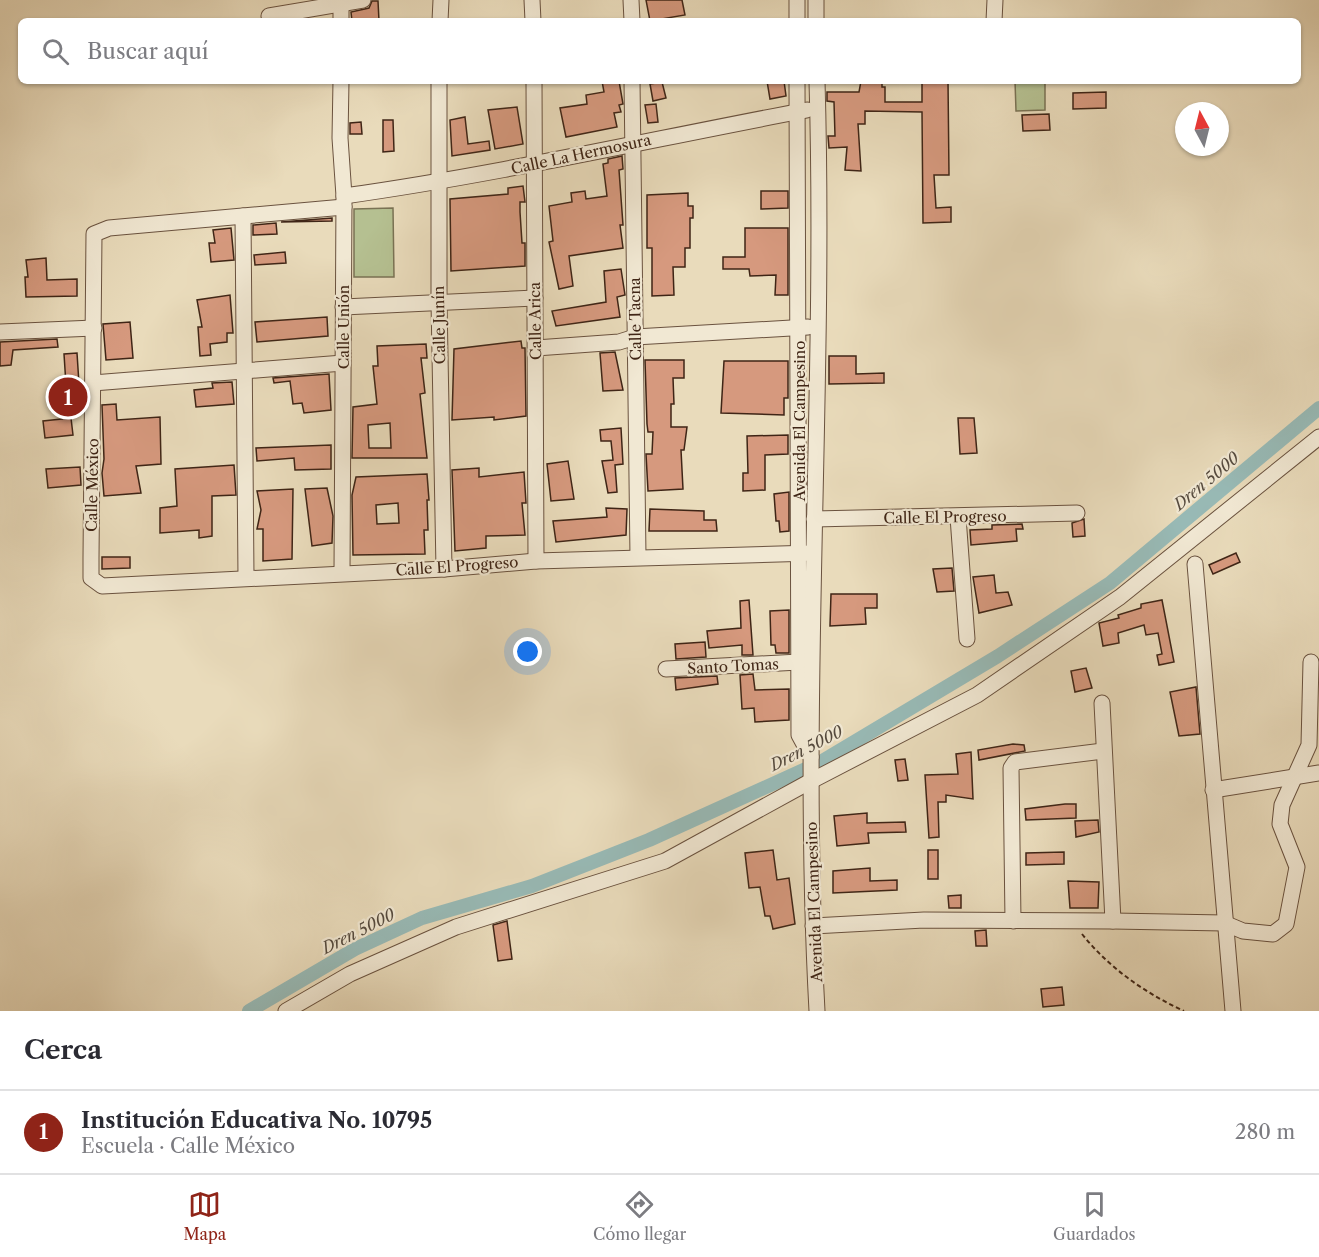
<!DOCTYPE html>
<html lang="es">
<head>
<meta charset="utf-8">
<style>
  body { margin:0; font-family:"Libre Caslon Text",serif; background:#f2f2f3; color:#2b2b33 }
  .compass { position:absolute; left:1175px; top:102px; width:54px; height:54px; border-radius:50%; background:#fff; box-shadow:0 2px 4px #0004; rotate:353deg }
  .you { position:absolute; left:528px; top:652px; width:21px; height:21px; margin:-15px; border:4px solid #fff; border-radius:50%; background:#1a73e8; box-shadow:0 0 0 9px #1a73e833 }
  .badge { display:grid; place-items:center; width:39px; height:39px; border-radius:50%; background:#8f2418; color:#fff; font-size:20px; font-weight:700 }
  .pin { position:absolute; translate:-50% -50%; border:3px solid #fff; box-shadow:0 2px 6px #0006 }
  .list { margin:0; padding:0; list-style:none }
  h2 { display:flex; justify-content:space-between; align-items:center; height:78px; margin:0; padding:0 24px; font-size:26px }
  h2 small { font-size:20px; font-weight:400; color:#7c7c81 }
  .list li { display:grid; grid-template-columns:39px 1fr auto; gap:18px; align-items:center; box-sizing:border-box; height:84px; padding:0 24px; border-top:2px solid #e1e1e2 }
  .list b { display:block; font-size:22px; white-space:nowrap }
  .list p { margin:0; font-size:20px; white-space:nowrap; color:#7c7c81 }
  .list em { font-size:20px; font-style:normal; color:#7c7c81 }
  .icon { flex:none; width:33px; height:33px; fill:none; stroke:currentColor; stroke-width:2; stroke-linecap:round; stroke-linejoin:round }
  .map { position:relative; flex:none; width:1319px; height:1011px; overflow:hidden }
  .search { position:absolute; background:#fff; box-shadow:0 2px 4px #0004; left:18px; right:18px; top:18px; height:66px; display:flex; align-items:center; gap:15px; box-sizing:border-box; padding:0 21px; border-radius:9px; color:#7c7c81; font-size:22px }
  .sheet { height:162px; background:#fff }
  nav { display:flex; justify-content:space-around; align-items:center; box-sizing:border-box; height:84px; border-top:2px solid #e1e1e2; background:#fff; font-size:16px; color:#7c7c81 }
  nav a { display:grid; justify-items:center; gap:3px }
  nav .on { color:#8f2418 }
  .map>svg:first-child { display:block }
</style>
</head>
<body>
<div class="map">
<svg width="1319" height="1011" viewBox="0 0 1319 1011">
  <rect width="100%" height="100%" fill="#e9dbbb"/>
  <filter id="stains"><feTurbulence type="fractalNoise" baseFrequency=".00333" numOctaves="4"/><feColorMatrix values="0 0 0 0 .2 0 0 0 0 .09 0 0 0 0 .02 0 0 0 .5 -.17"/></filter>
  <radialGradient id="worn" r=".72"><stop offset=".6" stop-color="#630" stop-opacity="0"/><stop offset="1" stop-color="#630" stop-opacity=".3"/></radialGradient>
  <g fill="#b5c091" stroke="#7a7254" stroke-width="1.5">
    <path d="M1015 81H1045V110L1016 111Z"/>
    <path d="M393 208 394 277H354V209Z"/>
  </g>
  <g fill="none" stroke-linecap="round" stroke-linejoin="round">
    <path stroke="#98bab6" stroke-width="14" d="M249 1011 355 949 422 918 532 886 649 840 819 763 998 656 1110 583 1319 408"/>
  </g>
  <g fill="#d6997e" stroke="#3f2516" stroke-width="1.5" fill-rule="evenodd">
    <path d="M646 0H682L685 15 650 21Z"/>
    <path d="M372 1H378L379 21H352L351 12 369 8Z"/>
    <path d="M602 81H619L623 104 619 105 621 112 614 113 617 127 566 137 560 108 587 104 586 95 604 92Z"/>
    <path d="M767 81H784L786 96 770 99Z"/>
    <path d="M861 81H882V87H885V102H922V81H948L949 175H934L936 208 951 207V222L923 223 922 112 865 111V124H858L861 171 845 170 847 147 829 148 828 136H835L834 102 827 101V92H859Z"/>
    <path d="M662 82 666 98 653 101 650 84Z"/>
    <path d="M1106 92V108L1073 109V93Z"/>
    <path d="M656 104 658 122 648 123 645 105Z"/>
    <path d="M517 107 523 144 495 149 488 110Z"/>
    <path d="M1049 114 1050 130 1023 131 1022 115Z"/>
    <path d="M465 117 468 144 489 141 490 150 452 156 450 120Z"/>
    <path d="M383 120H393L394 151 383 152Z"/>
    <path d="M361 122 362 134H350V123Z"/>
    <path d="M622 156 623 169 619 170 623 225H620L623 248 569 256 573 286 559 289 549 242 553 241 549 206 572 202 571 193 585 191 586 199 607 196 603 164 608 163V159Z"/>
    <path d="M523 186 525 202H520V212L522 243H525V266L451 271 450 199 508 194V188Z"/>
    <path d="M761 191H788V208L761 209Z"/>
    <path d="M688 193V206H693V218H690V248H685V267H673L674 295 652 296V248H647V195Z"/>
    <path d="M332 218V221L281 222Z"/>
    <path d="M276 223 277 234 253 235V225Z"/>
    <path d="M231 228 234 260 211 262 209 243H215L213 230Z"/>
    <path d="M745 228H788V295H775L776 275 750 276 749 269H723V257H745Z"/>
    <path d="M285 252 286 263 255 265 254 255Z"/>
    <path d="M46 258 47 280 77 279V296L26 297 25 277H28L26 260Z"/>
    <path d="M621 269 625 295 617 297 620 317 556 326 552 311 606 302 604 271Z"/>
    <path d="M230 295 233 333H227V342L210 344 211 355 200 356 198 327H202L197 300Z"/>
    <path d="M327 317 328 336 257 342 255 322Z"/>
    <path d="M130 322 133 358 106 360 103 324Z"/>
    <path d="M57 339 58 347 13 350 11 365 0 366V342Z"/>
    <path d="M521 341 522 348H525L526 416 494 420V417L452 420 454 349Z"/>
    <path d="M426 344 427 358H421L425 393 420 394 427 458H352L353 407 377 404 373 366H378L377 346ZM390 423 391 448H369L368 425Z"/>
    <path d="M615 352 623 390 603 391 600 353Z"/>
    <path d="M77 353 79 384 66 385 64 354Z"/>
    <path d="M829 356H856V374L884 373V383L829 384Z"/>
    <path d="M645 360H684V378H673L674 404H671V427H687L684 450H681L683 489 648 491 646 454H652L653 432H648L647 424Z"/>
    <path d="M724 361H788V398H784V415L721 413Z"/>
    <path d="M329 374 331 410 304 413 302 403 293 404 290 381 274 383 273 378Z"/>
    <path d="M232 382 234 404 196 407 194 390 213 388 212 383Z"/>
    <path d="M116 404 117 420 160 417 161 464 136 466 141 493 104 496 102 473 104 459 102 405Z"/>
    <path d="M71 418 73 435 45 438 43 421Z"/>
    <path d="M958 418H974L977 453 960 454Z"/>
    <path d="M621 428 623 464 615 465 617 492 608 493 602 461 613 460 611 441H601L600 430Z"/>
    <path d="M788 435V454L765 455V490L743 491V473H748L747 436Z"/>
    <path d="M331 445V469L295 470 294 458 257 461 256 448Z"/>
    <path d="M568 461 574 499 551 501 547 464Z"/>
    <path d="M234 465 236 495 212 496V536L199 538V530L160 533V508L177 506 175 469Z"/>
    <path d="M80 467 81 485 48 488 46 469Z"/>
    <path d="M479 468V477L524 472 526 503H522L525 535 486 536V548L455 551 452 470Z"/>
    <path d="M427 474 429 500H427L428 530H424L425 554 353 555 352 495 356 477ZM398 503 399 523 377 524 376 505Z"/>
    <path d="M327 488 333 516 332 543 312 546 305 489Z"/>
    <path d="M293 489 292 559 263 561V529H257L261 510 257 491Z"/>
    <path d="M789 492V531L780 532 779 521H776L774 494Z"/>
    <path d="M606 508 627 509 626 535 556 542 553 521 607 517Z"/>
    <path d="M650 509 704 511V520H716L717 531H649Z"/>
    <path d="M1084 519 1085 536 1073 537 1072 523Z"/>
    <path d="M1022 524 1023 529H1016L1017 541 971 545 970 530 992 529V525Z"/>
    <path d="M1236 553 1240 562 1213 574 1209 565Z"/>
    <path d="M102 557H130V568L102 569Z"/>
    <path d="M952 568 954 591 937 592 933 569Z"/>
    <path d="M994 575 996 593 1008 592 1012 605 979 613 973 577Z"/>
    <path d="M831 594H877V608H865L866 624 830 626Z"/>
    <path d="M749 600 753 655H742V645L709 648 707 631 741 628 740 601Z"/>
    <path d="M1162 600 1174 662 1159 665 1157 655 1162 654 1158 633 1146 635 1144 625 1118 633 1119 643 1103 646 1099 623 1119 618 1118 615 1141 608V604Z"/>
    <path d="M789 610V653H776L775 645H771L770 611Z"/>
    <path d="M705 642 706 657 676 659 675 644Z"/>
    <path d="M1086 668 1092 688 1075 692 1071 671Z"/>
    <path d="M753 674 755 690 789 689V720L755 722 754 708 742 709 740 675Z"/>
    <path d="M717 676 718 684 676 690 675 678Z"/>
    <path d="M1196 687 1200 734 1179 736 1170 692Z"/>
    <path d="M1013 744 1024 745 1025 751 979 760 978 750Z"/>
    <path d="M971 752 973 799 946 795V802H938L939 837 929 838 925 775 958 774 956 754Z"/>
    <path d="M905 759 908 780 898 781 895 760Z"/>
    <path d="M1065 804H1076V818L1026 820 1025 809Z"/>
    <path d="M867 813V823L905 822 906 832 868 833 869 843 837 846 834 816Z"/>
    <path d="M1098 820 1099 832 1076 837 1075 821Z"/>
    <path d="M773 850 777 880 789 878 795 924 773 929 770 916H765L760 887 749 888 745 853Z"/>
    <rect x="928" y="850" width="10" height="29"/>
    <path d="M1064 852V864L1026 865V853Z"/>
    <path d="M870 868V881L897 880V890L833 893V871Z"/>
    <path d="M1068 881 1099 882 1098 908H1070Z"/>
    <path d="M961 895V908H949L948 896Z"/>
    <path d="M507 921 512 959 498 961 493 925Z"/>
    <path d="M986 930 987 946H976L975 931Z"/>
    <path d="M1062 987 1064 1005 1043 1007 1041 989Z"/>
  </g>
  <g fill="none" stroke-linecap="round" stroke-linejoin="round">
    <g stroke="#6a523f" stroke-width="17">
      <g id="minor">
        <path d="M532 0 533 21"/>
        <path d="M631 0 632 21"/>
        <path d="M797 0V21"/>
        <path d="M816 0V21"/>
        <path d="M269 16 363 0"/>
        <path d="M341 21V4"/>
        <path d="M440 21 441 0"/>
        <path d="M994 21 995 0"/>
        <path d="M341 81 340 138 344 196 342 572"/>
        <path d="M439 81V302L444 569"/>
        <path d="M534 81 536 561"/>
        <path d="M632 81 638 557"/>
        <path d="M797 81 799 735 811 757"/>
        <path d="M344 196C500 174 653 139 807 110"/>
        <path d="M344 207 109 228 94 234 91 558V578L102 586 444 569 536 561 813 553"/>
        <path d="M243 216 246 578"/>
        <path d="M343 307 535 298"/>
        <path d="M0 332 94 328"/>
        <path d="M536 348 619 342 635 337 808 327"/>
        <path d="M93 383 343 363"/>
        <path d="M958 517 967 639"/>
        <path d="M814 519 1077 513"/>
        <path d="M1195 564 1233 1011"/>
        <path d="M666 669 799 662"/>
        <path d="M1213 790 1319 773"/>
        <path d="M1013 921 1011 768 1015 762 1103 751"/>
        <path d="M1113 921 1224 923 1243 931 1273 934 1286 924 1297 867 1280 824 1282 805 1309 745 1311 662"/>
        <path d="M813 926 924 920 1113 921 1102 703"/>
        <path d="M286 1011 350 974 456 927 665 861 811 781 977 695 1120 597 1319 437"/>
        <path d="M817 1011C800 701 826 391 817 81"/>
      </g>
    </g>
    <path stroke="#3f2516" stroke-width="2" stroke-dasharray="4.5 3" stroke-linecap="butt" d="M1082 934C1109 968 1145 993 1184 1011"/>
    <use href="#minor" stroke="#f1e8d3" stroke-width="15"/>
  </g>
  <g text-anchor="middle" dominant-baseline="central" stroke-width="4.5" stroke-linejoin="round" paint-order="stroke">
    <g font-size="15" fill="#3f2516" stroke="#f1e8d3">
      <text transform="translate(581 154) rotate(-12)">Calle La Hermosura</text>
      <text transform="translate(635 319) rotate(-91)">Calle Tacna</text>
      <text transform="translate(535 321) rotate(-91)">Calle Arica</text>
      <text transform="translate(439 325) rotate(-91)">Calle Junín</text>
      <text transform="translate(343 327) rotate(-90)">Calle Unión</text>
      <text transform="translate(799 421) rotate(-90)">Avenida El Campesino</text>
      <text transform="translate(92 485) rotate(-89)">Calle México</text>
      <text transform="translate(945 517) rotate(-1)">Calle El Progreso</text>
      <text transform="translate(457 566) rotate(-4)">Calle El Progreso</text>
      <text transform="translate(733 666) rotate(-3)">Santo Tomas</text>
      <text transform="translate(814 902) rotate(-92)">Avenida El Campesino</text>
    </g>
    <g font-size="16" font-style="italic" fill="#554a3e" stroke="#f1e8d3">
      <text transform="translate(1206 481) rotate(-40)">Dren 5000</text>
      <text transform="translate(806 748) rotate(-27)">Dren 5000</text>
      <text transform="translate(358 931) rotate(-27)">Dren 5000</text>
    </g>
  </g>
  <rect width="100%" height="100%" filter="url(#stains)"/>
  <rect width="100%" height="100%" fill="url(#worn)"/>
</svg>
<svg class="compass" viewBox="-18 -18 36 36"><path d="M0-13l5 13h-10z" fill="#e53935"/><path d="M0 13l5-13h-10z" fill="#7c7c81"/></svg>
<div class="you"></div>
<div class="pin badge" style="left:68px;top:397px">1</div>
<div class="search"><svg class="icon" aria-label="search" viewBox="0 0 24 24"><circle cx="10" cy="10" r="6"/><path d="M15 15l6 6"/></svg>Buscar aquí</div>
</div>
<section class="sheet">
<h2>Cerca<small></small></h2>
<ul class="list">
<li><span class="badge">1</span><div><b>Institución Educativa No. 10795</b><p>Escuela · Calle México</p></div><em>280 m</em></li>
</ul>
</section>
<nav>
<a class="on"><svg class="icon" aria-label="map" viewBox="0 0 24 24"><path d="M3 6l6-2 6 2 6-2v14l-6 2-6-2-6 2zM9 4v14M15 6v14"/></svg>Mapa</a>
<a><svg class="icon" aria-label="directions" viewBox="0 0 24 24"><path d="M12 3l9 9-9 9-9-9zM9 14v-3h6M13 9l2 2-2 2"/></svg>Cómo llegar</a>
<a><svg class="icon" aria-label="saved" viewBox="0 0 24 24"><path d="M7 4h10v16l-5-4-5 4z"/></svg>Guardados</a>
</nav>
</body>
</html>
